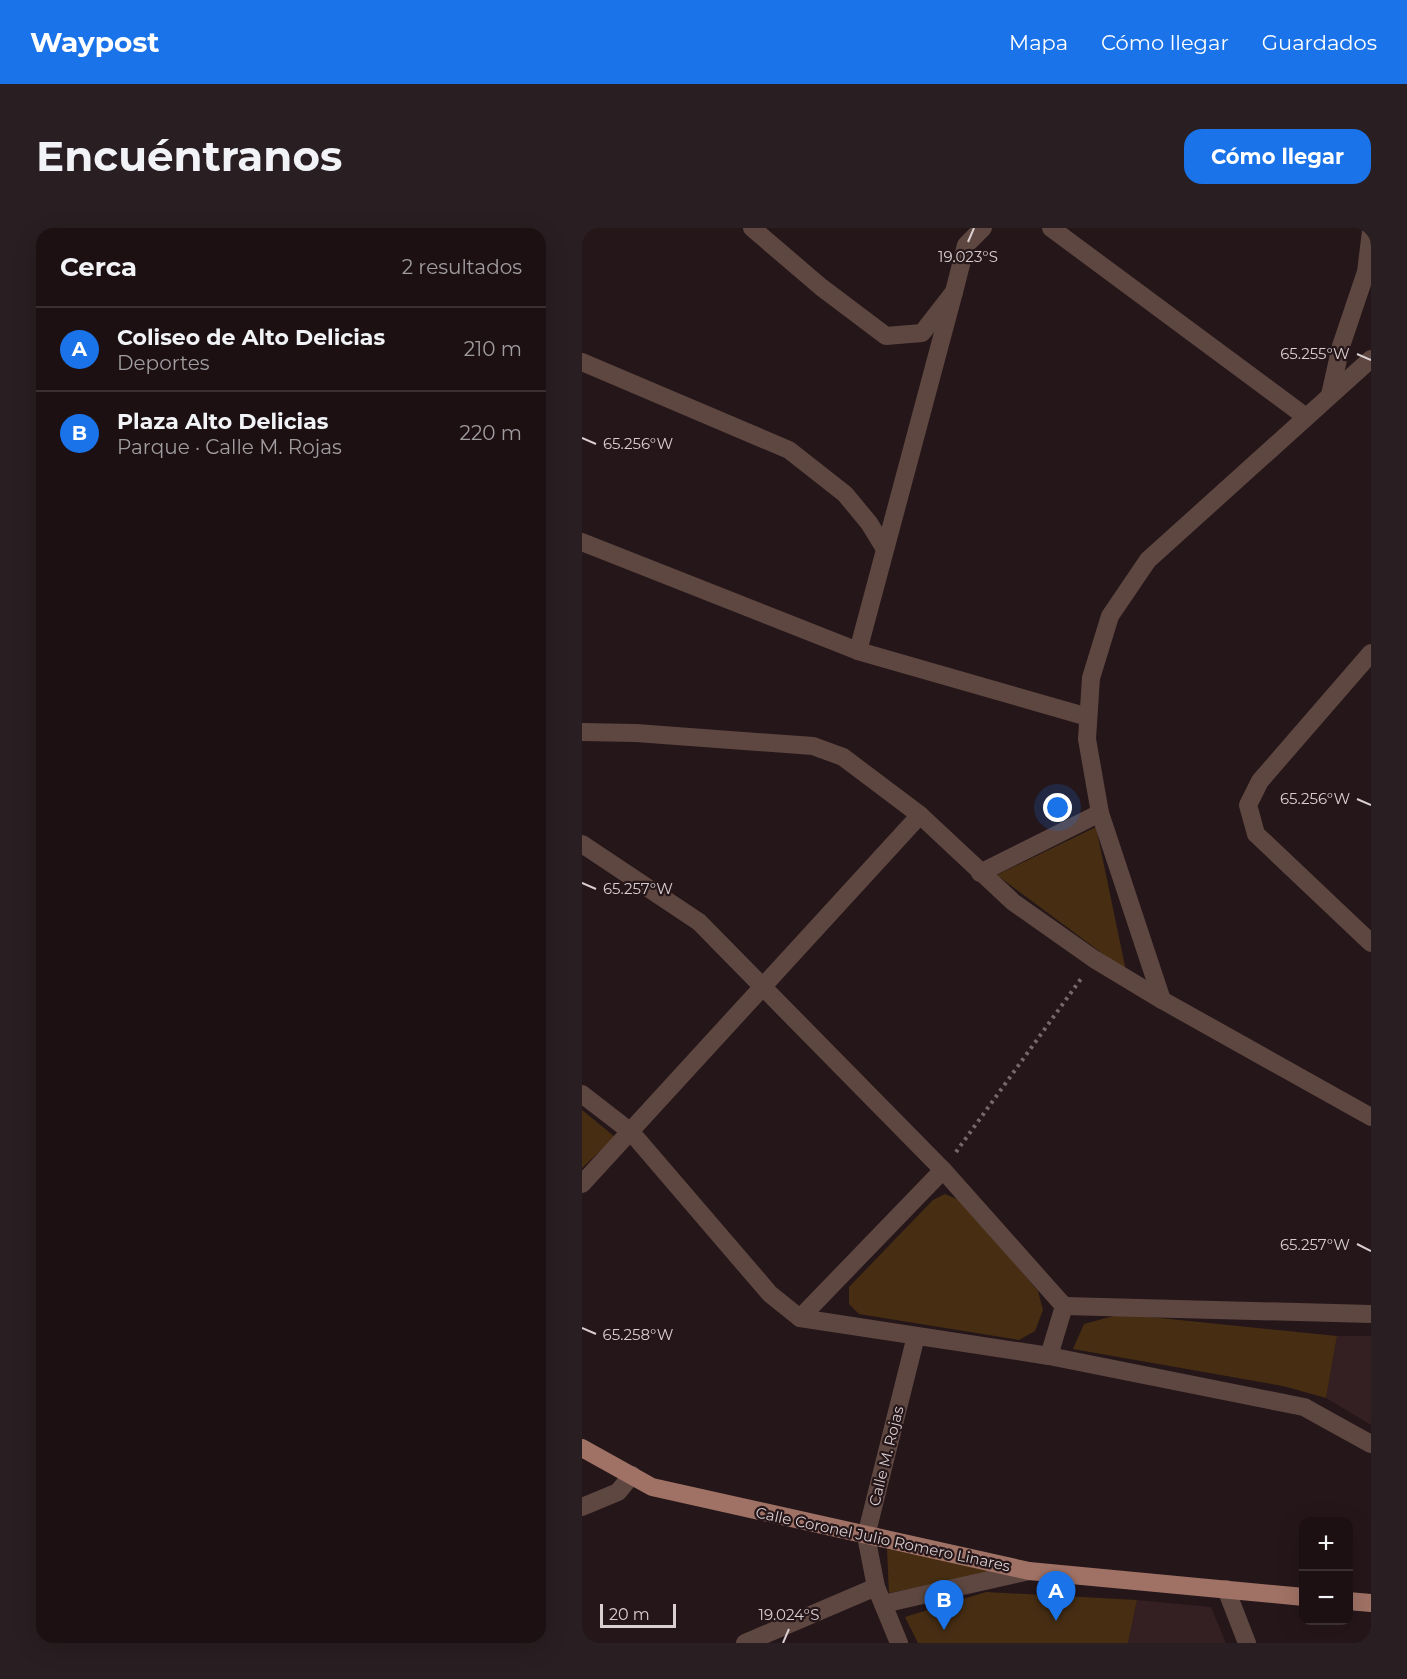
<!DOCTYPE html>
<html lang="es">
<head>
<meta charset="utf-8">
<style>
  body { margin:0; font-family:Montserrat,sans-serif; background:#291e21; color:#f1f3f6 }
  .controls { position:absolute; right:18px; bottom:18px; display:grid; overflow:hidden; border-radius:12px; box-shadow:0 6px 24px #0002 }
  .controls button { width:54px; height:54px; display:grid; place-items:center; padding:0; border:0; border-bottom:2px solid #3a3033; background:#1c1013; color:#f1f3f6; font:30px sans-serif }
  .scale { position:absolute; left:18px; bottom:15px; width:76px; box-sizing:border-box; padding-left:6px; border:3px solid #d9ced0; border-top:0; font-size:16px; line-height:21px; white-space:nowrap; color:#d9ced0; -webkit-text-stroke:4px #251619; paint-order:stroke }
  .you { position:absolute; left:476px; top:580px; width:21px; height:21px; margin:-15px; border:4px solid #fff; border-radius:50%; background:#1a73e8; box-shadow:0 0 0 9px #1a73e833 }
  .badge { display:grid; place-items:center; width:39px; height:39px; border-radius:50%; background:#1a73e8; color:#fff; font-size:20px; font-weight:700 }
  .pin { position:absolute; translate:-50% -50px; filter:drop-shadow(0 2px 3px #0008) }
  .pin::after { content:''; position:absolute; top:32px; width:21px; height:18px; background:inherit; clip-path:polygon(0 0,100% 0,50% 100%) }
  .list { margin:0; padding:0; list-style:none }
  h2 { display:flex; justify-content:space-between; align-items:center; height:78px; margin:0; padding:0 24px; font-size:26px }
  h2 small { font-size:20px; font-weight:400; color:#a09da0 }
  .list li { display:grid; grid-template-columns:39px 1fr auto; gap:18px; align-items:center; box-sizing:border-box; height:84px; padding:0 24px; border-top:2px solid #3a3033 }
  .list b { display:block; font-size:22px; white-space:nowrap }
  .list p { margin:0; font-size:20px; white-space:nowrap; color:#a09da0 }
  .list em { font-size:20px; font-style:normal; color:#a09da0 }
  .map { position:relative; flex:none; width:789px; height:1415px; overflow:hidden; border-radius:18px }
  header { display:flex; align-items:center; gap:36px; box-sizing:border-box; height:84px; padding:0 30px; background:#1a73e8; color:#fff }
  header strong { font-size:28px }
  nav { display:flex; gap:33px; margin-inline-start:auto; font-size:21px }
  .intro { display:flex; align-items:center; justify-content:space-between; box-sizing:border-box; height:144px; padding:0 36px }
  h1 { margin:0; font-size:42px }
  .button { padding:15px 27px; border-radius:18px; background:#1a73e8; color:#fff; font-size:21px; font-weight:700 }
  main { display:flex; gap:36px; padding:0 36px }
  aside { flex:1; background:#1c1013; border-radius:18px; box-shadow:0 6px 24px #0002 }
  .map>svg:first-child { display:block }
</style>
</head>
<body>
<header>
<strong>Waypost</strong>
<nav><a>Mapa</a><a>Cómo llegar</a><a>Guardados</a></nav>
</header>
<div class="intro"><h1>Encuéntranos</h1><a class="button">Cómo llegar</a></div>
<main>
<aside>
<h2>Cerca<small>2 resultados</small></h2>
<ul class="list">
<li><span class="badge">A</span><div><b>Coliseo de Alto Delicias</b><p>Deportes</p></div><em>210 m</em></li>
<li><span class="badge">B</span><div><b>Plaza Alto Delicias</b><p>Parque · Calle M. Rojas</p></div><em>220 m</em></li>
</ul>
</aside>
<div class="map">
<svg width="789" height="1415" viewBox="0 0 789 1415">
  <rect width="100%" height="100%" fill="#251619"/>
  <g fill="#341f23">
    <path d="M755 1108H789V1197L744 1170Z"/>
    <path d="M555 1372 629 1379 644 1415H546Z"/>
  </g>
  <g fill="#472e13">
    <path d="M514 599 544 743 415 647Z"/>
    <path d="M0 882 33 909 0 940Z"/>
    <path d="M363 966 379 973 456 1063 461 1082 453 1103 437 1112 277 1086 267 1076V1059L351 972Z"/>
    <path d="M539 1086 755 1108 744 1170 701 1158 491 1121 502 1096Z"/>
    <path d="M305 1321 419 1343 307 1365Z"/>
    <path d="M404 1364 555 1372 546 1415H336L323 1389Z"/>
  </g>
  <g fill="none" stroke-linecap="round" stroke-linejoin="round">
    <path stroke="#76696c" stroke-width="4" stroke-dasharray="3 4.5" stroke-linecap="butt" d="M374 924 501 748"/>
    <g stroke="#5e4741" stroke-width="18">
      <path d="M170 0 239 59 304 108 340 105 372 64 384 17 401 0"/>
      <path d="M469 0 724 189"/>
      <path d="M0 134 207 222 263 266 287 295 303 321"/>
      <path d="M748 167 759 118 784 44 789 3"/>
      <path d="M0 314 276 423 506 489"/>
      <path d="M276 423 372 64"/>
      <path d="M789 425 678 553 666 577 674 606 789 715"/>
      <path d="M0 504 54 505 231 518 261 529 338 587 431 674 512 731 580 772 789 889"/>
      <path d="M0 616 117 694 361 942 482 1078 467 1128"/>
      <path d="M398 645 518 585"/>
      <path d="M580 772 518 585 505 511 509 450 528 388 566 332 789 131"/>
      <path d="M0 866 49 904 188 1066 218 1090 467 1128 722 1179 789 1216"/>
      <path d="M0 956 338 587"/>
      <path d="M482 1078 789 1086"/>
      <path d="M218 1090 361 942"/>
      <path d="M0 1279 36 1264 50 1247"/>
      <path d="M644 1361 665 1415"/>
      <path d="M301 1376 447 1343"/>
      <path d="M163 1415 294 1359"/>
      <path d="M317 1415 294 1359 284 1308 334 1108"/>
    </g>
    <g stroke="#a07265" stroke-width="18">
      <path d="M0 1220 70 1259 447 1343 722 1369"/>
      <path d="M766 1373 789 1375"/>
    </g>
  </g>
  <path fill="none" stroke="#d9ced0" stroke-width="2" d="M386 14 392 0M775 126 789 132M0 210 14 216M775 571 789 577M0 655 14 661M775 1016 789 1023M0 1100 14 1106M201 1415 207 1401"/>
  <g text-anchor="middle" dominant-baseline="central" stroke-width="4.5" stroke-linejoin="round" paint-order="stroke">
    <g font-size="15" fill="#d9ced0" stroke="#251619">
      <text transform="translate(304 1228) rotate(-76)">Calle M. Rojas</text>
      <text transform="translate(301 1311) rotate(12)">Calle Coronel Julio Romero Linares</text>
    </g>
  </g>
  <g font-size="15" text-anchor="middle" fill="#d9ced0" stroke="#251619" stroke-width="4.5" stroke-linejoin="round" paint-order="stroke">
    <text x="386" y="34">19.023°S</text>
    <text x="733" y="131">65.255°W</text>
    <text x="56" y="221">65.256°W</text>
    <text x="733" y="576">65.256°W</text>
    <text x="56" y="666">65.257°W</text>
    <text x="733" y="1022">65.257°W</text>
    <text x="56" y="1112">65.258°W</text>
    <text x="207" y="1392">19.024°S</text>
  </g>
</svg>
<div class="controls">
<button>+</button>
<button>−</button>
</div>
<div class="scale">20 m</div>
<div class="you"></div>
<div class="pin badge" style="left:474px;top:1393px">A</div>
<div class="pin badge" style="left:362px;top:1402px">B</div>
</div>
</main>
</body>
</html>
